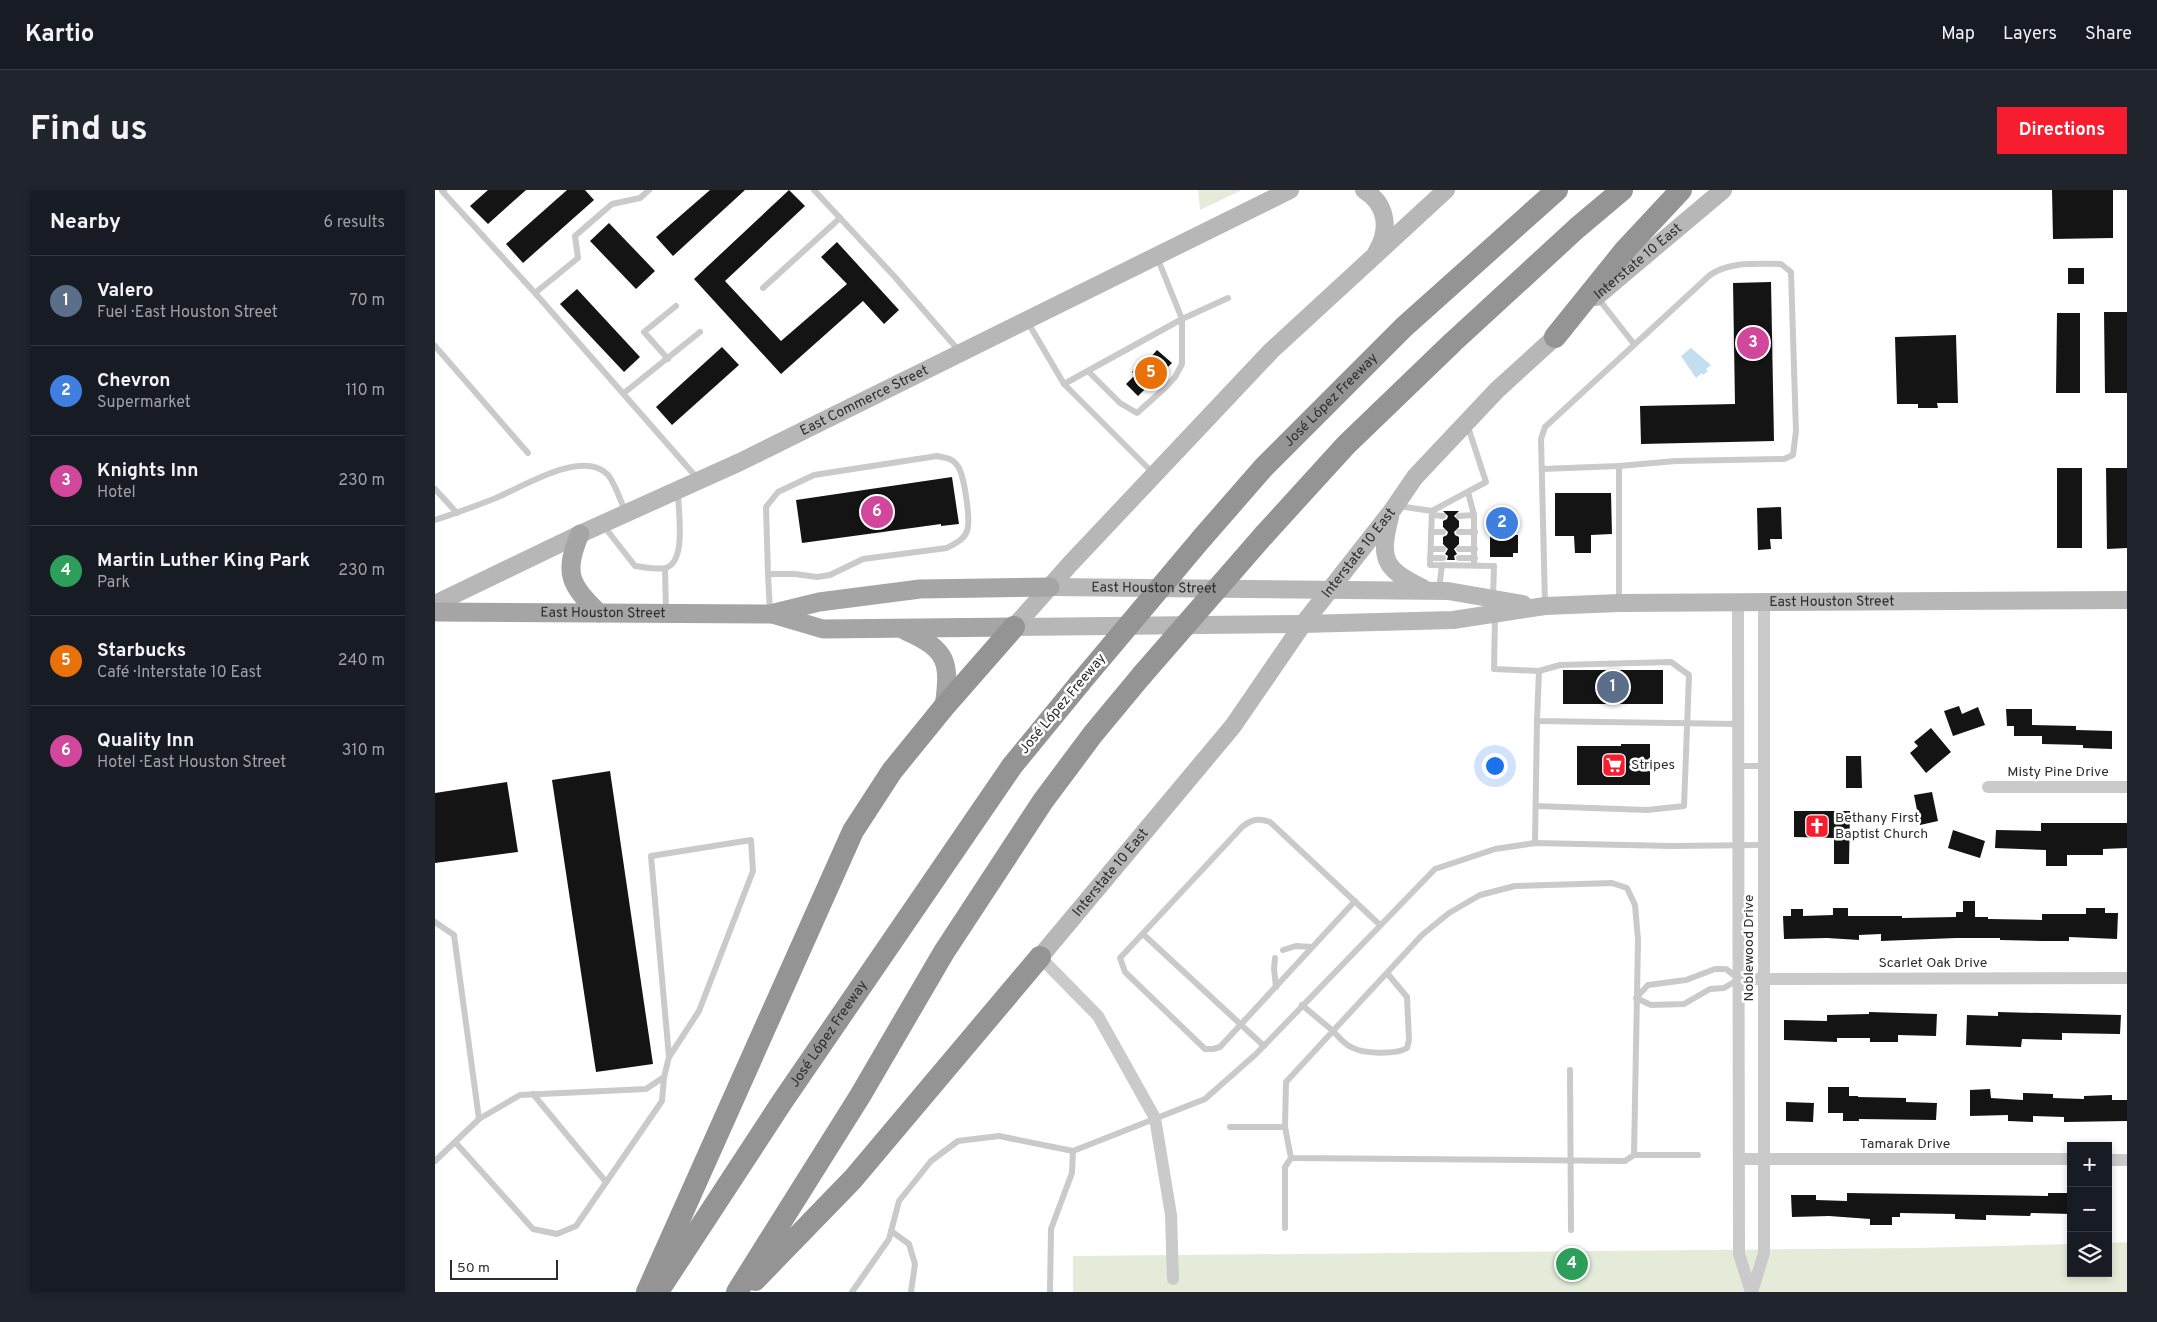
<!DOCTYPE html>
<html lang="en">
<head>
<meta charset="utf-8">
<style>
  body { margin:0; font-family:Overpass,sans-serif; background:#20242c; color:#f1f3f6 }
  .controls { position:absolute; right:15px; bottom:15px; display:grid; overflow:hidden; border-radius:0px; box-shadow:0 2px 8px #0003 }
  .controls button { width:45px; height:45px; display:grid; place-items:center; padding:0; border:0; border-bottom:1px solid #363941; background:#171b24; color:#f1f3f6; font:25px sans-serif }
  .scale { position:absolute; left:15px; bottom:12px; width:108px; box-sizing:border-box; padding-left:5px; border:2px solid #2d2d2d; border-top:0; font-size:14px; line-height:18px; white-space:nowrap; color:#2d2d2d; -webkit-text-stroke:4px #fff; paint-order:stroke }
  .you { position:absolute; left:1059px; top:575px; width:18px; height:18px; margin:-12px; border:4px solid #fff; border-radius:50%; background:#1a73e8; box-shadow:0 0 0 8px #1a73e833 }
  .badge { display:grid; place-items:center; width:32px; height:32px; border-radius:50%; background:#f71d2f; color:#fff; font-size:16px; font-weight:700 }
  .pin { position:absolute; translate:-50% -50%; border:2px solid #fff; box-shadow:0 1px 5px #0006 }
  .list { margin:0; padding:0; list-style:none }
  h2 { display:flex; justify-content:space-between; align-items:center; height:65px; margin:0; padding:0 20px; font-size:21px }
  h2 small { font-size:16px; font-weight:400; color:#9ea1a6 }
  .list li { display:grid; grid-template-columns:32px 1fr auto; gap:15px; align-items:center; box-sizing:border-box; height:90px; padding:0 20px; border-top:1px solid #363941 }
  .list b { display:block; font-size:19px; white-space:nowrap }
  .list p { margin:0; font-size:16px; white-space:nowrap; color:#9ea1a6 }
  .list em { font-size:16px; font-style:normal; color:#9ea1a6 }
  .icon { flex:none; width:28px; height:28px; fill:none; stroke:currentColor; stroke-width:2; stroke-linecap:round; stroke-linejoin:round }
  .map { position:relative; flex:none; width:1692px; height:1102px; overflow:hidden; border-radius:0px }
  header { display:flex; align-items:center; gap:30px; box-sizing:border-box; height:70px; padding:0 25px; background:#171b24; border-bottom:1px solid #363941 }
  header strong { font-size:24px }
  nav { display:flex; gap:28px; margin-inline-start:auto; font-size:18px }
  .intro { display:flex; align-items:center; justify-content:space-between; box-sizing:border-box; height:120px; padding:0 30px }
  h1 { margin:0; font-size:35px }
  .button { padding:12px 22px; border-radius:0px; background:#f71d2f; color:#fff; font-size:18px; font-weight:700 }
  main { display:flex; gap:30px; padding:0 30px }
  aside { flex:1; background:#171b24; border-radius:0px; box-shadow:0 2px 8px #0003 }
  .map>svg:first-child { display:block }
</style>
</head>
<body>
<header>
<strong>Kartio</strong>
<nav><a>Map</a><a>Layers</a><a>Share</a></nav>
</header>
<div class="intro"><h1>Find us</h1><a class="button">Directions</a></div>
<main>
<aside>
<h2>Nearby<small>6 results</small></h2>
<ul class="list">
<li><span class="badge" style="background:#5c6f8a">1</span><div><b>Valero</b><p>Fuel · East Houston Street</p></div><em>70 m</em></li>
<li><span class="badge" style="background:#3f7fe0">2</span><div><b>Chevron</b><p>Supermarket</p></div><em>110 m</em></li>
<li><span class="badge" style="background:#d1479c">3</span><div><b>Knights Inn</b><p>Hotel</p></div><em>230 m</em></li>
<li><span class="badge" style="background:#2e9e5b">4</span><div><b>Martin Luther King Park</b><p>Park</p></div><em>230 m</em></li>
<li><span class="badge" style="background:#e8710a">5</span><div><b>Starbucks</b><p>Café · Interstate 10 East</p></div><em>240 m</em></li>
<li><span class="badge" style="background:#d1479c">6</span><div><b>Quality Inn</b><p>Hotel · East Houston Street</p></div><em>310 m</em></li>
</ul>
</aside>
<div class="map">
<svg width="1692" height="1102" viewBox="0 0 1692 1102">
  <rect width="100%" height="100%" fill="#fff"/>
  <g fill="#e4ecd9">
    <path d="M763 0H807L765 20Z"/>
    <path d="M1692 1052V1102H638V1066L1481 1058 1636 1054V1083H1673V1053Z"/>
  </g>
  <path fill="#c3deef" d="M1256 158 1276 175 1271 179 1273 181 1268 185 1267 183 1261 188 1246 166Z"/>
  <g fill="#141414">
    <path d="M53 0H91L53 34 35 16Z"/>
    <path d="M132 0H150L159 10 88 73 71 54Z"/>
    <path d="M275 0H310L238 66 221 47Z"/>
    <path d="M354 0 370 16 290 91 346 151 412 94 386 67 402 52 464 120 449 134 428 111 346 184 259 89Z"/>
    <path d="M1617 0H1678V48L1618 49Z"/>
    <path d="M174 33 220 81 201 99 155 51Z"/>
    <rect x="1633" y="78" width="16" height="16"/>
    <path d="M1336 92 1339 251 1206 254 1205 216 1300 214 1298 93Z"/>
    <path d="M142 99 205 167 189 182 125 114Z"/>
    <path d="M1669 122H1692V203H1670Z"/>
    <path d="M1622 123H1645V203H1621Z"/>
    <path d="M1521 145 1523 213H1502L1503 218H1483V214H1462L1460 147Z"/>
    <path d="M287 157 304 175 237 235 221 217Z"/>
    <path d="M722 160 737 173 703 206 691 194 700 185 697 182 705 174 708 176Z"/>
    <rect x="1622" y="278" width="25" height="80"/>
    <path d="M1671 278H1692V358L1672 359Z"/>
    <path d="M517 287 524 334 506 336V334L367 353 361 310Z"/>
    <path d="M1120 303H1176L1177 344 1156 345V363H1140L1139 346H1120Z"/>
    <path d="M1346 317 1347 349H1335L1336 359 1323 360 1322 318Z"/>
    <path d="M1008 321H1024L1019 326 1024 331V337L1019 342 1020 345 1024 347V354L1019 359 1022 364 1019 366 1020 370H1012L1013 366 1010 364 1013 359 1008 354V347L1012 345 1013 342 1008 337V331L1012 329 1013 326Z"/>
    <path d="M1055 321H1078V345H1083V363H1078V367H1055Z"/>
    <rect x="1128" y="480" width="100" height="34"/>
    <path d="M1524 516 1527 524 1543 517 1550 535 1518 546 1509 521Z"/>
    <path d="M1571 519H1597V535L1641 536V540L1677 541V559L1648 558V555L1607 554V546H1579V536H1572Z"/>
    <path d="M1496 538 1516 562 1491 583 1475 563 1483 556 1479 552Z"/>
    <path d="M1186 554H1215V595H1142V556H1186Z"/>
    <path d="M1411 566H1426L1427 598H1411Z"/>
    <path d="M175 581 218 874 161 882 117 590Z"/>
    <path d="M72 592 83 662 0 673V603Z"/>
    <path d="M1497 602 1503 631 1485 635 1479 605Z"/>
    <path d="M1359 621H1415L1414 674H1399V648L1359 647Z"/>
    <path d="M1606 633H1692V658L1668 659V665H1632V676H1611V660L1560 658 1561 640 1606 641Z"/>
    <path d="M1518 640 1550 651 1545 668 1513 658Z"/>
    <path d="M1528 711H1540V727H1553V729L1607 730V724H1651V718H1670V723H1683L1682 749 1634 747V751H1607L1565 750V748H1521L1446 751V744L1424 745V750L1392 748 1349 749 1348 726H1356V719H1368V726L1398 725V718H1413V726H1467V728L1521 727V722H1528Z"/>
    <path d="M1434 822 1502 824 1501 846 1463 845V852H1435V848H1402V852L1349 850V830L1392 831V825L1434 824Z"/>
    <path d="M1563 822 1686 825 1685 844 1627 843V850L1587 849 1586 857 1531 855 1532 825 1563 826Z"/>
    <path d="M1393 897H1414V906H1423V907L1471 908V912L1502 913 1501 930 1424 929V931H1408V923H1393Z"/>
    <path d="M1555 899 1556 908 1588 910V903L1618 904V908L1649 909V906L1677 905V910H1692V931L1629 932V927L1598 926V932L1573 931V925L1535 926V900Z"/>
    <path d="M1351 912 1379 913 1378 932 1351 931Z"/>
    <path d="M1412 1003 1613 1006V1003H1636V1024L1596 1023 1595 1026 1551 1025V1030L1520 1029V1024L1465 1023V1027H1457V1035H1435V1029L1394 1026 1357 1027 1356 1005H1381V1010L1412 1011Z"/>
  </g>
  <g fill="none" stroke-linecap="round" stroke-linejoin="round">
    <g stroke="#cacaca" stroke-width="6">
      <path d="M9 0 7 1 100 103"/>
      <path d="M214 0 205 8 177 14 140 46 143 68 100 103 263 289"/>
      <path d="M379 0 459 86 525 162"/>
      <path d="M328 98 405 28"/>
      <path d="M1162 107 1199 154"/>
      <path d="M592 131 629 194 719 284"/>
      <path d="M0 156 93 263"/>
      <path d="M233 169 209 142 241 116"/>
      <path d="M653 181 685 213 702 223 731 197 740 187 747 174V129L722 67"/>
      <path d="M629 194 747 129 793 108"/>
      <path d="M189 203 265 142"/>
      <path d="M1184 276V413"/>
      <path d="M1107 279 1184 276 1241 271 1349 269 1358 265 1361 241 1356 82 1346 74C1322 74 1296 71 1275 85L1110 237 1106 249 1110 414"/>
      <path d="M0 299 22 323"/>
      <path d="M1033 302 1039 325V375"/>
      <path d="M963 316 997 321 1051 292 1032 234"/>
      <path d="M997 321 995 375 1059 376 1058 407"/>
      <path d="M997 325 1008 326"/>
      <path d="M1024 326 1039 325"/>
      <path d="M0 330C21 323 41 316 61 308 87 297 147 259 172 284 179 290 186 313 191 322"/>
      <path d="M168 335 200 376C209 377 222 380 231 378 252 371 243 320 243 302"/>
      <path d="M996 342H1008"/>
      <path d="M1024 342H1040"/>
      <path d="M996 359H1008"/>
      <path d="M1024 359H1040"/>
      <path d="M995 368H1008"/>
      <path d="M1024 368H1040"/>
      <path d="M230 379 231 422"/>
      <path d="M333 384 331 317 343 302 379 285 502 266C510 268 517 268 522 275 529 283 536 330 532 341 529 350 519 354 512 358L428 369 395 385 382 387 360 384H333L335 422"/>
      <path d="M1004 399 1007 375"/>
      <path d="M1060 426 1059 479 1104 481 1102 531 1303 534"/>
      <path d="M1303 576H1329"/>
      <path d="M1101 616 1212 620 1249 616 1254 485 1236 472 1125 475 1104 481"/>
      <path d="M1100 653 1102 531"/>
      <path d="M920 711 785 857 778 859H770L690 782 685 768 807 637C817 629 823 628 835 632L945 735"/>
      <path d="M0 732 19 745 44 929"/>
      <path d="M708 744 829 856"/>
      <path d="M848 760 861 756 877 757"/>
      <path d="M840 768 839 779 841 797"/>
      <path d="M1280 779H1291L1304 789 1289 798 1275 799 1249 814 1216 815 1201 808 1213 795 1251 790Z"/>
      <path d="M867 815 898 841 851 892 850 937 856 968 1190 971 1199 965 1203 750 1200 715 1192 698 1177 693 1080 696 1045 705 1014 723 987 745 898 841C903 846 909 854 916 857 928 864 960 865 972 858L974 850 972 807 952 783"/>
      <path d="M1135 880 1136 1040"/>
      <path d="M98 904 171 992"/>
      <path d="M795 937H850"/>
      <path d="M20 952 98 1039 122 1044 141 1036 227 911 229 887"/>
      <path d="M1199 965H1263"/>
      <path d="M0 971 44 929 85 905 211 899 229 887 234 867 216 666 316 650 318 681 264 821 234 867"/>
      <path d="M850 1038V977L856 968"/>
      <path d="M456 1041 474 1054 480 1074 476 1102"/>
      <path d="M417 1102 454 1049 464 1011 496 971 523 951 564 946 638 961 770 909 821 864 1000 679 1060 659 1100 653 1236 656 1329 655"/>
      <path d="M615 1102 616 1039 637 983 638 961"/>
    </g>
    <g stroke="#cacaca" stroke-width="12">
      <path d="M1303 414 1304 1064 1316 1102"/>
      <path d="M1553 597H1692"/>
      <path d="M605 767 663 826 720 928 736 1025 738 1089"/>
      <path d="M1304 789 1692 788"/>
      <path d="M1304 969H1636"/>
      <path d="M1673 970H1692"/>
      <path d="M1317 1102 1329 1063V413"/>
    </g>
    <g stroke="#b7b7b7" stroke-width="18">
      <path d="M929 0C952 14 955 39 942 61"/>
      <path id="s1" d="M1161 107 1288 0"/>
      <path d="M955 327C944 370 949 379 988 398"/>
      <path id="s2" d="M615 397 1013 401 1088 414"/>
      <path id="s3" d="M0 414 145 344 305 272 855 0"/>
      <path id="s4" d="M579 437 868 434 1018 430 1110 416 1184 413 1692 410"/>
      <path d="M579 437 636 373 836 161 1011 0"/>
      <path id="s5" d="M605 767 798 536 868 434 956 322 980 287 1062 200 1130 138"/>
    </g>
    <g stroke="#a5a5a5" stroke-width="19">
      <path d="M145 344C128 383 135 395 164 423"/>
      <path id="s6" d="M0 422 335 424 384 412 485 399 615 397"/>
      <path d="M337 424 388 439 579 437"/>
      <path d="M471 441C514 460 515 473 509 517"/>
    </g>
    <g stroke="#949494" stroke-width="22">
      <path d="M1120 147 1190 60 1246 0"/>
      <path d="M829 345 911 255 1018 152 1142 38 1187 0"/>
      <path id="s7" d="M767 348 829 277 969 137 1122 0"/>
      <path d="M320 1090 418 989 605 767"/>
      <path id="s8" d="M228 1094 347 912 577 576 645 493"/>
      <path d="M212 1102 418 641 457 581 509 517 579 437"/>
      <path d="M302 1102 425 906 509 762 608 611 658 544 707 485"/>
    </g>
    <g stroke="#949494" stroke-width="22">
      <path d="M707 485 829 345"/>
      <path d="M645 493 767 348"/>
    </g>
  </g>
  <defs>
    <g id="supermarket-square" transform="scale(1.25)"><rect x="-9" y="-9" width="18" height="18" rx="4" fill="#f71d2f" stroke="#fff"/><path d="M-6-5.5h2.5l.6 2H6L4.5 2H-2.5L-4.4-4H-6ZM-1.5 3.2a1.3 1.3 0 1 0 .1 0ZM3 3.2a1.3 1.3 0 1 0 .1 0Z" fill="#fff"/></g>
    <g id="church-square" transform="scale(1.25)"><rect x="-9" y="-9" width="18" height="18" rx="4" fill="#f71d2f" stroke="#fff"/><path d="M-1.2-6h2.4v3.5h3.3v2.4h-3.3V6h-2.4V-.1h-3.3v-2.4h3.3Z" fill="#fff"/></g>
  </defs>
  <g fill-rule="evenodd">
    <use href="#supermarket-square" x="1179" y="575"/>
    <use href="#church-square" x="1382" y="636"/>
  </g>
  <g text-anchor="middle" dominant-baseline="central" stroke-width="5" stroke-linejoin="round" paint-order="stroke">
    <g font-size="14" fill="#2d2d2d" stroke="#fff">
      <text stroke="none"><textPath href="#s1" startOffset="55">Interstate 10 East</textPath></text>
      <text stroke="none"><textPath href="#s3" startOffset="475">East Commerce Street</textPath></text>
      <text stroke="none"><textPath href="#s7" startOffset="189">José López Freeway</textPath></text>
      <text stroke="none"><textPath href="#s5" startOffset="515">Interstate 10 East</textPath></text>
      <text stroke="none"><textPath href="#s2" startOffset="104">East Houston Street</textPath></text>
      <text stroke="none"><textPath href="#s4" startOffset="819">East Houston Street</textPath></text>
      <text stroke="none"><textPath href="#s6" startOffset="168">East Houston Street</textPath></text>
      <text transform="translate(628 514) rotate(-50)">José López Freeway</text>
      <text x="1623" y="582">Misty Pine Drive</text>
      <text stroke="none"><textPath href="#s5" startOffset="110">Interstate 10 East</textPath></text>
      <text transform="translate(1314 758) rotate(-90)">Noblewood Drive</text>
      <text x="1498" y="773">Scarlet Oak Drive</text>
      <text stroke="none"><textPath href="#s8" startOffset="300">José López Freeway</textPath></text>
      <text x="1470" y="954">Tamarak Drive</text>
    </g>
    <g font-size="14" fill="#2d2d2d" stroke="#fff" text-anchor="start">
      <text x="1196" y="575">Stripes</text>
      <text x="1400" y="628">Bethany First<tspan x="1400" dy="16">Baptist Church</tspan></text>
    </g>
  </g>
</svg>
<div class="controls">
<button>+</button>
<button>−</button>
<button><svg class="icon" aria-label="layers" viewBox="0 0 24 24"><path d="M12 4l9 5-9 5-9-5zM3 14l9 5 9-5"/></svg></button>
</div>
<div class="scale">50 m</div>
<div class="you"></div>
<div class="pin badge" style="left:1178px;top:497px;background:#5c6f8a">1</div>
<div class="pin badge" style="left:1067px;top:333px;background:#3f7fe0">2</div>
<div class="pin badge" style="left:1318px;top:153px;background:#d1479c">3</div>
<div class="pin badge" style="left:1137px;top:1074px;background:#2e9e5b">4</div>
<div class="pin badge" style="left:716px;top:183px;background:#e8710a">5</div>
<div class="pin badge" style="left:442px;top:322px;background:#d1479c">6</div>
</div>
</main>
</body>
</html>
